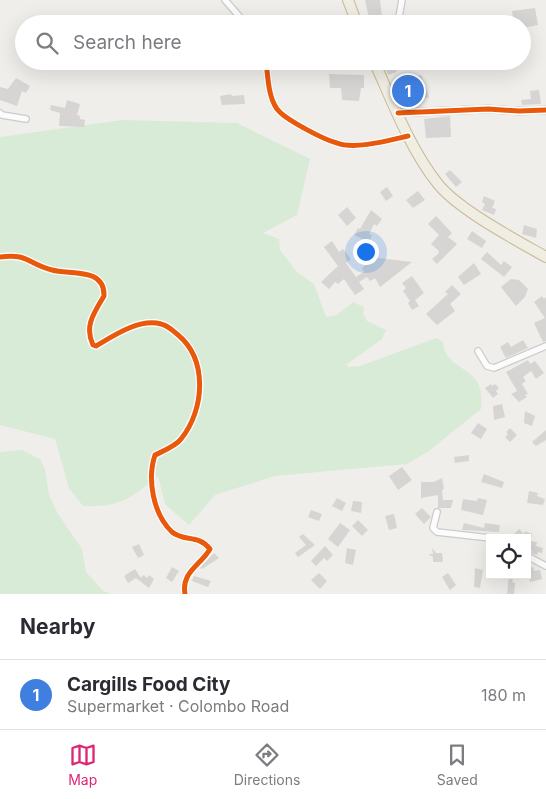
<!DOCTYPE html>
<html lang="en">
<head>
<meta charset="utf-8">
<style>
  body { margin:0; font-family:Inter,sans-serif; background:#f2f2f3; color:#2b2b33 }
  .controls { position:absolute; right:15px; bottom:15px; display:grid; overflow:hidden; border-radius:0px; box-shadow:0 5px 20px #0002 }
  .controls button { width:45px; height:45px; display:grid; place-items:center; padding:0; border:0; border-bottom:1px solid #e1e1e2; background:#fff; color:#2b2b33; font:25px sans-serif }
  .you { position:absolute; left:365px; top:251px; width:18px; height:18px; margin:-12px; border:4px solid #fff; border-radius:50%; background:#1a73e8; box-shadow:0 0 0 8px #1a73e833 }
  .badge { display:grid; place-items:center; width:32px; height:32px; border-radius:50%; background:#db2777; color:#fff; font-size:16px; font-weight:700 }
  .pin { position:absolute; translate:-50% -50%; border:2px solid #fff; box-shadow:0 1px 5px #0006 }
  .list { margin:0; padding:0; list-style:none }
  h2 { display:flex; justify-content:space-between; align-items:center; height:65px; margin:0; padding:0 20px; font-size:21px }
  h2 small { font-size:16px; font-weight:400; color:#7c7c81 }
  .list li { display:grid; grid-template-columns:32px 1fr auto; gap:15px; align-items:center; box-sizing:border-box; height:70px; padding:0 20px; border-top:1px solid #e1e1e2 }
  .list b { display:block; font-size:19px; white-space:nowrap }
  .list p { margin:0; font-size:16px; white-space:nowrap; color:#7c7c81 }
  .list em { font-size:16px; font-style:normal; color:#7c7c81 }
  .icon { flex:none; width:28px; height:28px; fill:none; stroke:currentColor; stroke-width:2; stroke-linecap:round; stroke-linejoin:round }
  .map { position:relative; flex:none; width:546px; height:594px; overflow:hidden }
  .search { position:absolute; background:#fff; box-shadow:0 5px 20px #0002; left:15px; right:15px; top:15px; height:55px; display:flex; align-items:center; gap:12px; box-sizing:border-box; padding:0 18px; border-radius:28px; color:#7c7c81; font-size:19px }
  .sheet { height:135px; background:#fff }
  nav { display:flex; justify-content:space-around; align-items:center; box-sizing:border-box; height:70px; border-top:1px solid #e1e1e2; background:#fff; font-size:14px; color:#7c7c81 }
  nav a { display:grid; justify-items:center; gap:2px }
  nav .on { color:#db2777 }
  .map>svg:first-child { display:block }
</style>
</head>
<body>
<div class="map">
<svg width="546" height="594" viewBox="0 0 546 594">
  <rect width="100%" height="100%" fill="#efeeea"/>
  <g fill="#d8ebd6">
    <path d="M122 120 237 123 310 159 297 215 263 233 279 239 280 250 297 272 314 284 326 317 337 315 353 302 364 307 363 313 367 321 386 330 382 339 347 364 348 367 360 366 436 338 443 342C446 375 487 362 481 409L429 451 407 464 275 476 215 495 189 525 165 504 158 476C130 499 121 507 83 506L69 488 55 439 0 425V137Z"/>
    <path d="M22 450 40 459 45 469 49 495 58 514 82 549 86 572 103 591 111 594H0V452Z"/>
  </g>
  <g fill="#d6d5d3">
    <path d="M365 0H380L382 17 370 22Z"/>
    <path d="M535 8 538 25 522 28V24H514L512 11Z"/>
    <path d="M340 16 341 23 324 24 323 17Z"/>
    <path d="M382 61H406L394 66 397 72 388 75Z"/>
    <path d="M329 74 364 75V88H361L359 101 342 100 341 88H330Z"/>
    <path d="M421 75 429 97 404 105 396 85Z"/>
    <path d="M16 78 30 86 26 93 22 91 17 106 0 100V87L8 89Z"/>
    <path d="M539 90 541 104 522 105 521 100 531 99 530 91Z"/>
    <path d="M231 94 232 96 244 95 245 104 222 105 220 96Z"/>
    <path d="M67 100 80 104 77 115 80 116V119L85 120 84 127 59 126 60 113 50 110 51 105 65 108Z"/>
    <path d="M450 116 451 137 426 138 424 119Z"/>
    <path d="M450 170 462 182 456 187 445 174Z"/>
    <path d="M387 187 393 196 386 201 380 192Z"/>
    <path d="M418 191 425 200 413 208 406 200Z"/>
    <path d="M484 196 495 201 492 208 496 209 494 215 482 210 485 204 482 202Z"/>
    <path d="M347 207 356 218 347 226 338 215Z"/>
    <path d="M371 210 382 219 377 226 374 224 369 234 372 235 369 242 354 235 358 228 360 229Z"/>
    <path d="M436 216 452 233 448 237 457 244 437 264 432 259 439 253 438 250 431 244 439 235 428 224Z"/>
    <path d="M524 225 537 229 536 238 522 234Z"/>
    <path d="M472 231 486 241 482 248 467 239Z"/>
    <path d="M332 241 339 252 343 249 351 259 346 263 356 277 364 272 362 268 367 264 365 261 370 257 412 262 380 287 375 278 370 281 367 277 359 282 364 289 355 295 344 279 338 284 335 282 329 289 321 282 338 266 324 247Z"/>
    <path d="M487 252 501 265 504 261 512 267 504 277 481 259Z"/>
    <path d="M474 263 481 274 464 285 458 277Z"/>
    <path d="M412 276 424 293 415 300 419 306 412 310 408 303 410 301 403 291 406 288 402 283Z"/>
    <path d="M511 279 519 280 528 289 525 297 516 306 501 287Z"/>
    <path d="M452 285 461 294 450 304 455 311 437 325 426 314 448 294 445 292Z"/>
    <path d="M542 296 544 299 546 297V341L543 342 534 323 545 318 534 302Z"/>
    <path d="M523 340 528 348 506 358 500 347 508 342 511 347Z"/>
    <path d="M528 360 530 364 535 361 544 373 536 379 531 371 523 377 526 381 522 384 528 394 525 395 527 397 519 402 511 394 517 391 506 372Z"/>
    <path d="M491 384 492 386 495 384 499 388 496 391 498 394 493 398 485 388Z"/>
    <path d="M502 404 505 417 494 420 493 406Z"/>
    <path d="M525 411 535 416 532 426 524 423Z"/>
    <path d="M478 423 487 429 481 439 471 433Z"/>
    <path d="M510 428 517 435 510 442 505 437 508 434 506 432Z"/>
    <path d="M546 430V440L536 446 532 442Z"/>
    <path d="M469 455V461L455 463 454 457Z"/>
    <path d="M402 467 412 480 398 490 389 476Z"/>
    <path d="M484 474 504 482 502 488 481 482Z"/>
    <path d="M442 478 444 489 442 490 443 500H453L451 508H438V495L421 498V482H434Z"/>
    <path d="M529 491 538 493 537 496 545 499 543 505 527 503Z"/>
    <path d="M337 498 346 503 342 511 332 506Z"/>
    <path d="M478 498 487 500 483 515 461 510 463 499 477 501Z"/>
    <path d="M353 501 362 502 361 513 351 511Z"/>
    <path d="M422 508 431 517 424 524 415 514Z"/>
    <path d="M311 510 322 514 319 521 308 517Z"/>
    <path d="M394 514 397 528 389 530 385 516Z"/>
    <path d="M358 520 368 530 362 536 352 526Z"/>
    <path d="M340 523 350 530 338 547 328 539Z"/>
    <path d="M464 523 484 528 485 523 500 525 499 532 462 530Z"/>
    <path d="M519 529 524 534 525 531 532 534 531 538H515L513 535Z"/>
    <path d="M303 534 315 545 298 557 295 553 306 545 299 537Z"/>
    <path d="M531 541 537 542 536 546 543 548 542 553 538 552 537 555 531 553 532 551 529 550Z"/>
    <path d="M139 544 144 555 138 558 132 547Z"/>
    <path d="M325 546 333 555 327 561 324 558 316 566 311 561Z"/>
    <path d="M347 548 356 550 353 565 345 563Z"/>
    <path d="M432 548 436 553H442L443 562H433V557L428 554H433Z"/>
    <path d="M214 553 219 558 202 569 200 568Z"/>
    <path d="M172 567 179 571 172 582 166 578Z"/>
    <path d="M533 567 534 571 540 570 542 579 530 582 527 568Z"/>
    <path d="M475 568 483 570 480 588 474 587Z"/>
    <path d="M135 569 141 578 143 575 147 578 149 575 154 579 149 588 136 578 128 583 124 576Z"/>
    <path d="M319 573 327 581 320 589 311 580Z"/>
    <path d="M448 573 456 585 450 590 442 577Z"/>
    <path d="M509 575H514L512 582 515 583 514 594H507Z"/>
    <path d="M194 576 211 581 208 587 192 581Z"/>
  </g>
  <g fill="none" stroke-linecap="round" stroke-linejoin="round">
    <g stroke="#cbcccc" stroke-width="8">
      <g id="street">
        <path d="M225 0 246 24"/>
        <path d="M390 24 399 17 402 0"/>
        <path d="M266 61C268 77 268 96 277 109 283 117 294 122 302 127 313 133 325 140 337 143 355 150 390 140 408 136"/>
        <path d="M0 113 2 115 26 119"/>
        <path d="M0 257C28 253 28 264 52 270 70 275 105 267 104 296 94 313 84 326 93 345L96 346C113 336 139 318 161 324 167 325 172 330 177 334 208 359 205 409 181 439 176 446 163 451 155 455 147 479 153 514 172 532 184 542 198 534 210 549 201 565 181 572 185 594"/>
        <path d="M478 351 487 366 494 368 546 346"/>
        <path d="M437 512 433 528 437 532 490 538"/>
        <path d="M527 556 546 566"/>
      </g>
    </g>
    <g stroke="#cacacb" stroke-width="9">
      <path id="secondary" d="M398 113 488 109 519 111 546 110"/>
    </g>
    <g stroke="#c8b996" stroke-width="12">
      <g id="highway">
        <path d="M348 0 357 24"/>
        <path d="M374 61C392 101 410 149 438 184 459 210 516 240 546 257"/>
      </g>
    </g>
    <use href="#street" stroke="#fdfcfc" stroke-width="5.5"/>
    <use href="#secondary" stroke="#fdfcfc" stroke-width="8"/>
    <use href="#highway" stroke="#f0ede3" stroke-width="10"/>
    <g stroke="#fff" stroke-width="8">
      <g id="cycleway">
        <path d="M266 61C268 77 268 96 277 109 283 117 294 122 302 127 313 133 325 140 337 143 355 150 390 140 408 136"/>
        <path d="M398 113 488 109 519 111 546 110"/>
        <path d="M0 257C28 253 28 264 52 270 70 275 105 267 104 296 94 313 84 326 93 345L96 346C113 336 139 318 161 324 167 325 172 330 177 334 208 359 205 409 181 439 176 446 163 451 155 455 147 479 153 514 172 532 184 542 198 534 210 549 201 565 181 572 185 594"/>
      </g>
    </g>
    <use href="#cycleway" stroke="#e8590c" stroke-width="5"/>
  </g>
</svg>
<div class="controls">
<button><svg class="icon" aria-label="locate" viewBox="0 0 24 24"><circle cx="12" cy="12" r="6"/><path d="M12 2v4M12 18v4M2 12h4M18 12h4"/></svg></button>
</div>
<div class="you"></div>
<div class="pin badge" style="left:408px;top:91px;background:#3f7fe0">1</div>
<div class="search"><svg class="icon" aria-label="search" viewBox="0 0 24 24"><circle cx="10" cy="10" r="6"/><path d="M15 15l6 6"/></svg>Search here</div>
</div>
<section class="sheet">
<h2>Nearby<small></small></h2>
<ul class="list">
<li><span class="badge" style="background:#3f7fe0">1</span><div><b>Cargills Food City</b><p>Supermarket · Colombo Road</p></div><em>180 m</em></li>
</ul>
</section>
<nav>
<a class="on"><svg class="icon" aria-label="map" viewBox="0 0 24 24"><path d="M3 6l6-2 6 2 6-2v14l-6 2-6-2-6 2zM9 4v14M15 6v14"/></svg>Map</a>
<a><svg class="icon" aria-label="directions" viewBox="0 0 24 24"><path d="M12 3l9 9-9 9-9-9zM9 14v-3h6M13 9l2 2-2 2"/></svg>Directions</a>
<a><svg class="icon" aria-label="saved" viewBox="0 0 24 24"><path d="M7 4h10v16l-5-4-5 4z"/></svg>Saved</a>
</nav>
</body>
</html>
